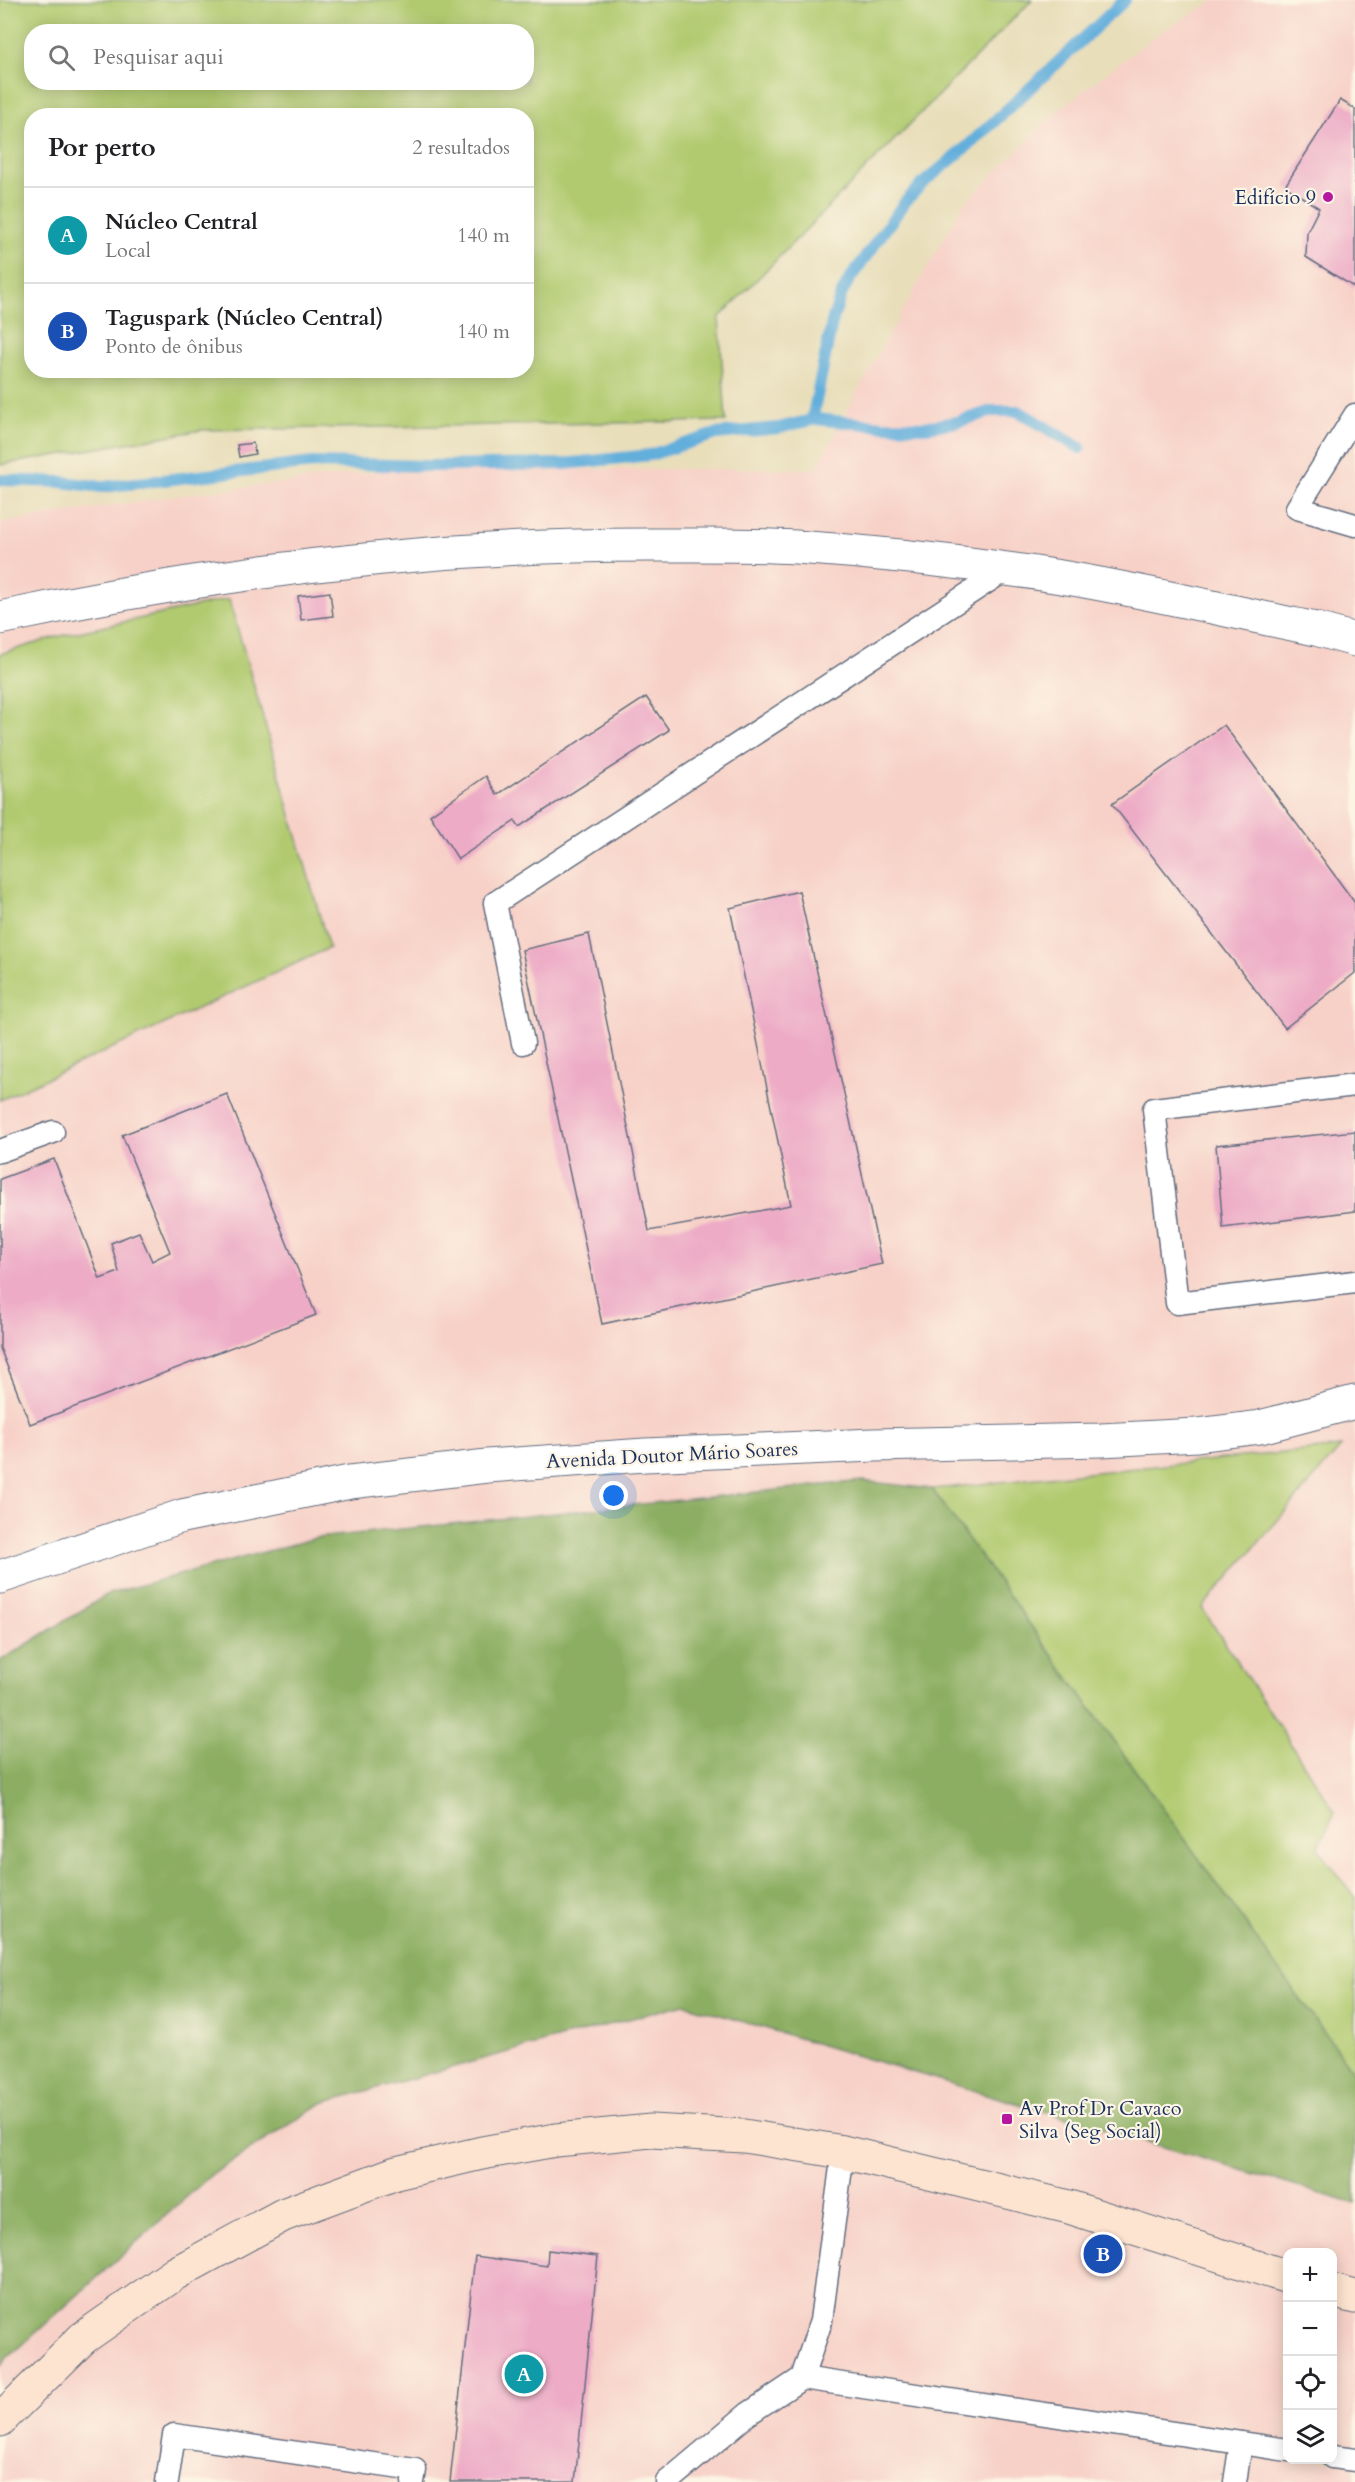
<!DOCTYPE html>
<html lang="pt">
<head>
<meta charset="utf-8">
<style>
  body { margin:0; font-family:Cardo,serif; background:#f2f2f2; color:#202124 }
  .controls { position:absolute; right:18px; bottom:18px; display:grid; overflow:hidden; border-radius:12px; box-shadow:0 3px 15px #0003 }
  .controls button { width:54px; height:54px; display:grid; place-items:center; padding:0; border:0; border-bottom:2px solid #e0e0e0; background:#fff; color:#202124; font:30px sans-serif }
  .you { position:absolute; left:614px; top:1496px; width:21px; height:21px; margin:-15px; border:4px solid #fff; border-radius:50%; background:#1a73e8; box-shadow:0 0 0 9px #1a73e833 }
  .badge { display:grid; place-items:center; width:39px; height:39px; border-radius:50%; background:#b5179e; color:#fff; font-size:20px; font-weight:700 }
  .pin { position:absolute; translate:-50% -50%; border:3px solid #fff; box-shadow:0 2px 6px #0006 }
  .list { margin:0; padding:0; list-style:none }
  h2 { display:flex; justify-content:space-between; align-items:center; height:78px; margin:0; padding:0 24px; font-size:26px }
  h2 small { font-size:20px; font-weight:400; color:#757577 }
  .list li { display:grid; grid-template-columns:39px 1fr auto; gap:18px; align-items:center; box-sizing:border-box; height:96px; padding:0 24px; border-top:2px solid #e0e0e0 }
  .list b { display:block; font-size:22px; white-space:nowrap }
  .list p { margin:0; font-size:20px; white-space:nowrap; color:#757577 }
  .list em { font-size:20px; font-style:normal; color:#757577 }
  .icon { flex:none; width:33px; height:33px; fill:none; stroke:currentColor; stroke-width:2; stroke-linecap:round; stroke-linejoin:round }
  .map { position:relative; flex:none; width:1355px; height:2482px; overflow:hidden }
  .search { position:absolute; background:#fff; box-shadow:0 3px 15px #0003; left:24px; top:24px; width:510px; height:66px; display:flex; align-items:center; gap:15px; box-sizing:border-box; padding:0 21px; border-radius:24px; color:#757577; font-size:22px }
  .panel { position:absolute; background:#fff; box-shadow:0 3px 15px #0003; left:24px; top:108px; width:510px; height:270px; border-radius:24px }
  .map>svg:first-child { display:block }
</style>
</head>
<body>
<div class="map">
<svg width="1355" height="2482" viewBox="0 0 1355 2482">
  <rect width="100%" height="100%" fill="#fcf5e5"/>
  <filter id="ink" filterUnits="userSpaceOnUse"><feTurbulence type="fractalNoise" baseFrequency=".0167" numOctaves="2"/><feDisplacementMap in="SourceGraphic" scale="12" xChannelSelector="R" yChannelSelector="G"/><feConvolveMatrix kernelMatrix="1 2 1 2 8 2 1 2 1" color-interpolation-filters="sRGB"/></filter>
  <filter id="wash" filterUnits="userSpaceOnUse"><feTurbulence type="fractalNoise" baseFrequency=".008" numOctaves="4" result="noise"/><feDisplacementMap in="SourceGraphic" scale="24" xChannelSelector="R" yChannelSelector="G"/><feGaussianBlur stdDeviation="1.35" result="paint"/><feColorMatrix in="noise" values="0 0 0 0 0 0 0 0 0 0 0 0 0 0 0 0 0 1.4 0 .05"/><feComposite in="paint" operator="in"/></filter>
  <g filter="url(#wash)">
    <rect width="100%" height="100%" fill="#e8deba"/>
    <path fill="#f7d1c8" fill-rule="evenodd" d="M1215 0H1355V2482H0V523L166 497 395 469H816L853 399 962 206 1057 111 1158 34ZM1288 2252H1332V2460H1288Z"/>
    <g fill="#b1ca6f" stroke="#667c66" stroke-width="1.5" fill-rule="evenodd">
      <path d="M0 0H1032L719 318 726 421 202 430 0 465ZM32 32H526V82H32ZM32 116H526V370H32Z"/>
      <path d="M229 599 329 948 0 1100V654L56 637Z"/>
      <path d="M1341 1447 1202 1608 1335 1812 1318 1848 1355 1897V2075L932 1489Z"/>
    </g>
    <path fill="#8cae62" stroke="#546e60" stroke-width="1.5" d="M862 1481 932 1489 1355 2075V2204L684 2004 322 2103 211 2175 0 2365V1661L108 1594 316 1538Z"/>
    <g fill="none" stroke-linecap="round" stroke-linejoin="round">
      <g stroke="#63afdc" stroke-width="12">
        <path d="M812 420 833 318 841 295 849 280 905 202 922 184 970 144 1125 0"/>
        <path d="M0 480 62 482 102 487 313 463 428 466 563 464 650 455 716 434 778 428 816 419 883 426 925 427 957 422 992 411H1018L1080 448"/>
      </g>
    </g>
    <g id="blocks">
      <g fill="#edabc6">
        <path d="M1340 100 1355 109V288L1306 257 1307 232 1319 208 1285 186Z"/>
        <path d="M253 443 255 454 239 457 237 445Z"/>
        <path d="M330 592 333 616 301 620 298 596Z"/>
        <path d="M646 697 669 730 519 827 515 821 458 859 430 815 486 776 497 795Z"/>
        <path d="M1224 725 1355 903V973L1285 1028 1112 804Z"/>
        <path d="M799 891 882 1264 602 1324 522 950 589 934 649 1231 791 1205 730 908Z"/>
        <path d="M227 1094 316 1315 30 1424 0 1348V1179L54 1159 100 1279 119 1272 111 1243 139 1232 152 1261 170 1252 122 1135Z"/>
        <path d="M1355 1131V1211L1223 1228 1216 1145Z"/>
        <path d="M548 2250 598 2256 575 2482H450L475 2256 547 2266Z"/>
      </g>
    </g>
  </g>
  <g filter="url(#ink)">
    <use href="#blocks" fill-opacity="0" stroke="#636c7e" stroke-width="1.5"/>
    <g fill="none" stroke-linecap="round" stroke-linejoin="round">
      <g stroke="#636c7e" stroke-width="25">
        <g id="service">
          <path d="M1355 415 1297 508 1355 525"/>
          <path d="M523 1043 495 903 1005 570"/>
          <path d="M1355 1085 1154 1109 1177 1303 1355 1282"/>
          <path d="M0 1151 53 1132"/>
          <path d="M802 2378 1288 2450"/>
          <path d="M1332 2457 1355 2460"/>
          <path d="M167 2482 174 2435 415 2470 413 2482"/>
          <path d="M667 2482 748 2414 802 2378 821 2321 843 2152"/>
          <path d="M1235 2482 1241 2443"/>
        </g>
      </g>
      <g stroke="#636c7e" stroke-width="35">
        <path id="minor" d="M0 1577 182 1516 350 1482 487 1466 645 1455 873 1445 1101 1440 1197 1435 1260 1427 1355 1402"/>
      </g>
      <g stroke="#636c7e" stroke-width="35">
        <path id="tertiary" d="M0 618C214 572 430 545 649 545 697 545 747 544 796 547 884 553 973 563 1061 577 1146 591 1231 612 1316 629L1355 640"/>
      </g>
      <g stroke="#636c7e" stroke-width="35">
        <g id="secondary">
          <path d="M1332 2291 1355 2297"/>
          <path d="M0 2420 83 2338 176 2273 283 2215 396 2173 482 2153 556 2140 651 2131 744 2136 843 2152 1069 2207 1288 2277"/>
        </g>
      </g>
      <use href="#service" stroke="#fff" stroke-width="22"/>
      <use href="#minor" stroke="#fff" stroke-width="33"/>
      <use href="#tertiary" stroke="#fff" stroke-width="33"/>
      <use href="#secondary" stroke="#fde4d0" stroke-width="33"/>
    </g>
  </g>
  <g fill="#b5179e" stroke="#fcf5e5" stroke-width="2">
    <circle cx="1328" cy="197" r="6"/>
    <rect x="1001" y="2113" width="12" height="12" rx="3"/>
  </g>
  <g text-anchor="middle" dominant-baseline="central" stroke-width="4.5" stroke-linejoin="round" paint-order="stroke">
    <g font-size="20" fill="#1b2f5e" stroke="#fcf5e5" text-anchor="end">
      <text x="1316" y="197">Edifício 9</text>
      <text x="1019" y="2108" text-anchor="start">Av Prof Dr Cavaco<tspan x="1019" dy="23">Silva (Seg Social)</tspan></text>
    </g>
    <g font-size="20" fill="#1b2f5e" stroke="#fcf5e5">
      <text transform="translate(672 1455) rotate(-3)">Avenida Doutor Mário Soares</text>
    </g>
  </g>
</svg>
<div class="controls">
<button>+</button>
<button>−</button>
<button><svg class="icon" aria-label="locate" viewBox="0 0 24 24"><circle cx="12" cy="12" r="6"/><path d="M12 2v4M12 18v4M2 12h4M18 12h4"/></svg></button>
<button><svg class="icon" aria-label="layers" viewBox="0 0 24 24"><path d="M12 4l9 5-9 5-9-5zM3 14l9 5 9-5"/></svg></button>
</div>
<div class="you"></div>
<div class="pin badge" style="left:524px;top:2374px;background:#0f9aa8">A</div>
<div class="pin badge" style="left:1103px;top:2254px;background:#1a4fb4">B</div>
<div class="search"><svg class="icon" aria-label="search" viewBox="0 0 24 24"><circle cx="10" cy="10" r="6"/><path d="M15 15l6 6"/></svg>Pesquisar aqui</div>
<section class="panel">
<h2>Por perto<small>2 resultados</small></h2>
<ul class="list">
<li><span class="badge" style="background:#0f9aa8">A</span><div><b>Núcleo Central</b><p>Local</p></div><em>140 m</em></li>
<li><span class="badge" style="background:#1a4fb4">B</span><div><b>Taguspark (Núcleo Central)</b><p>Ponto de ônibus</p></div><em>140 m</em></li>
</ul>
</section>
</div>
</body>
</html>
